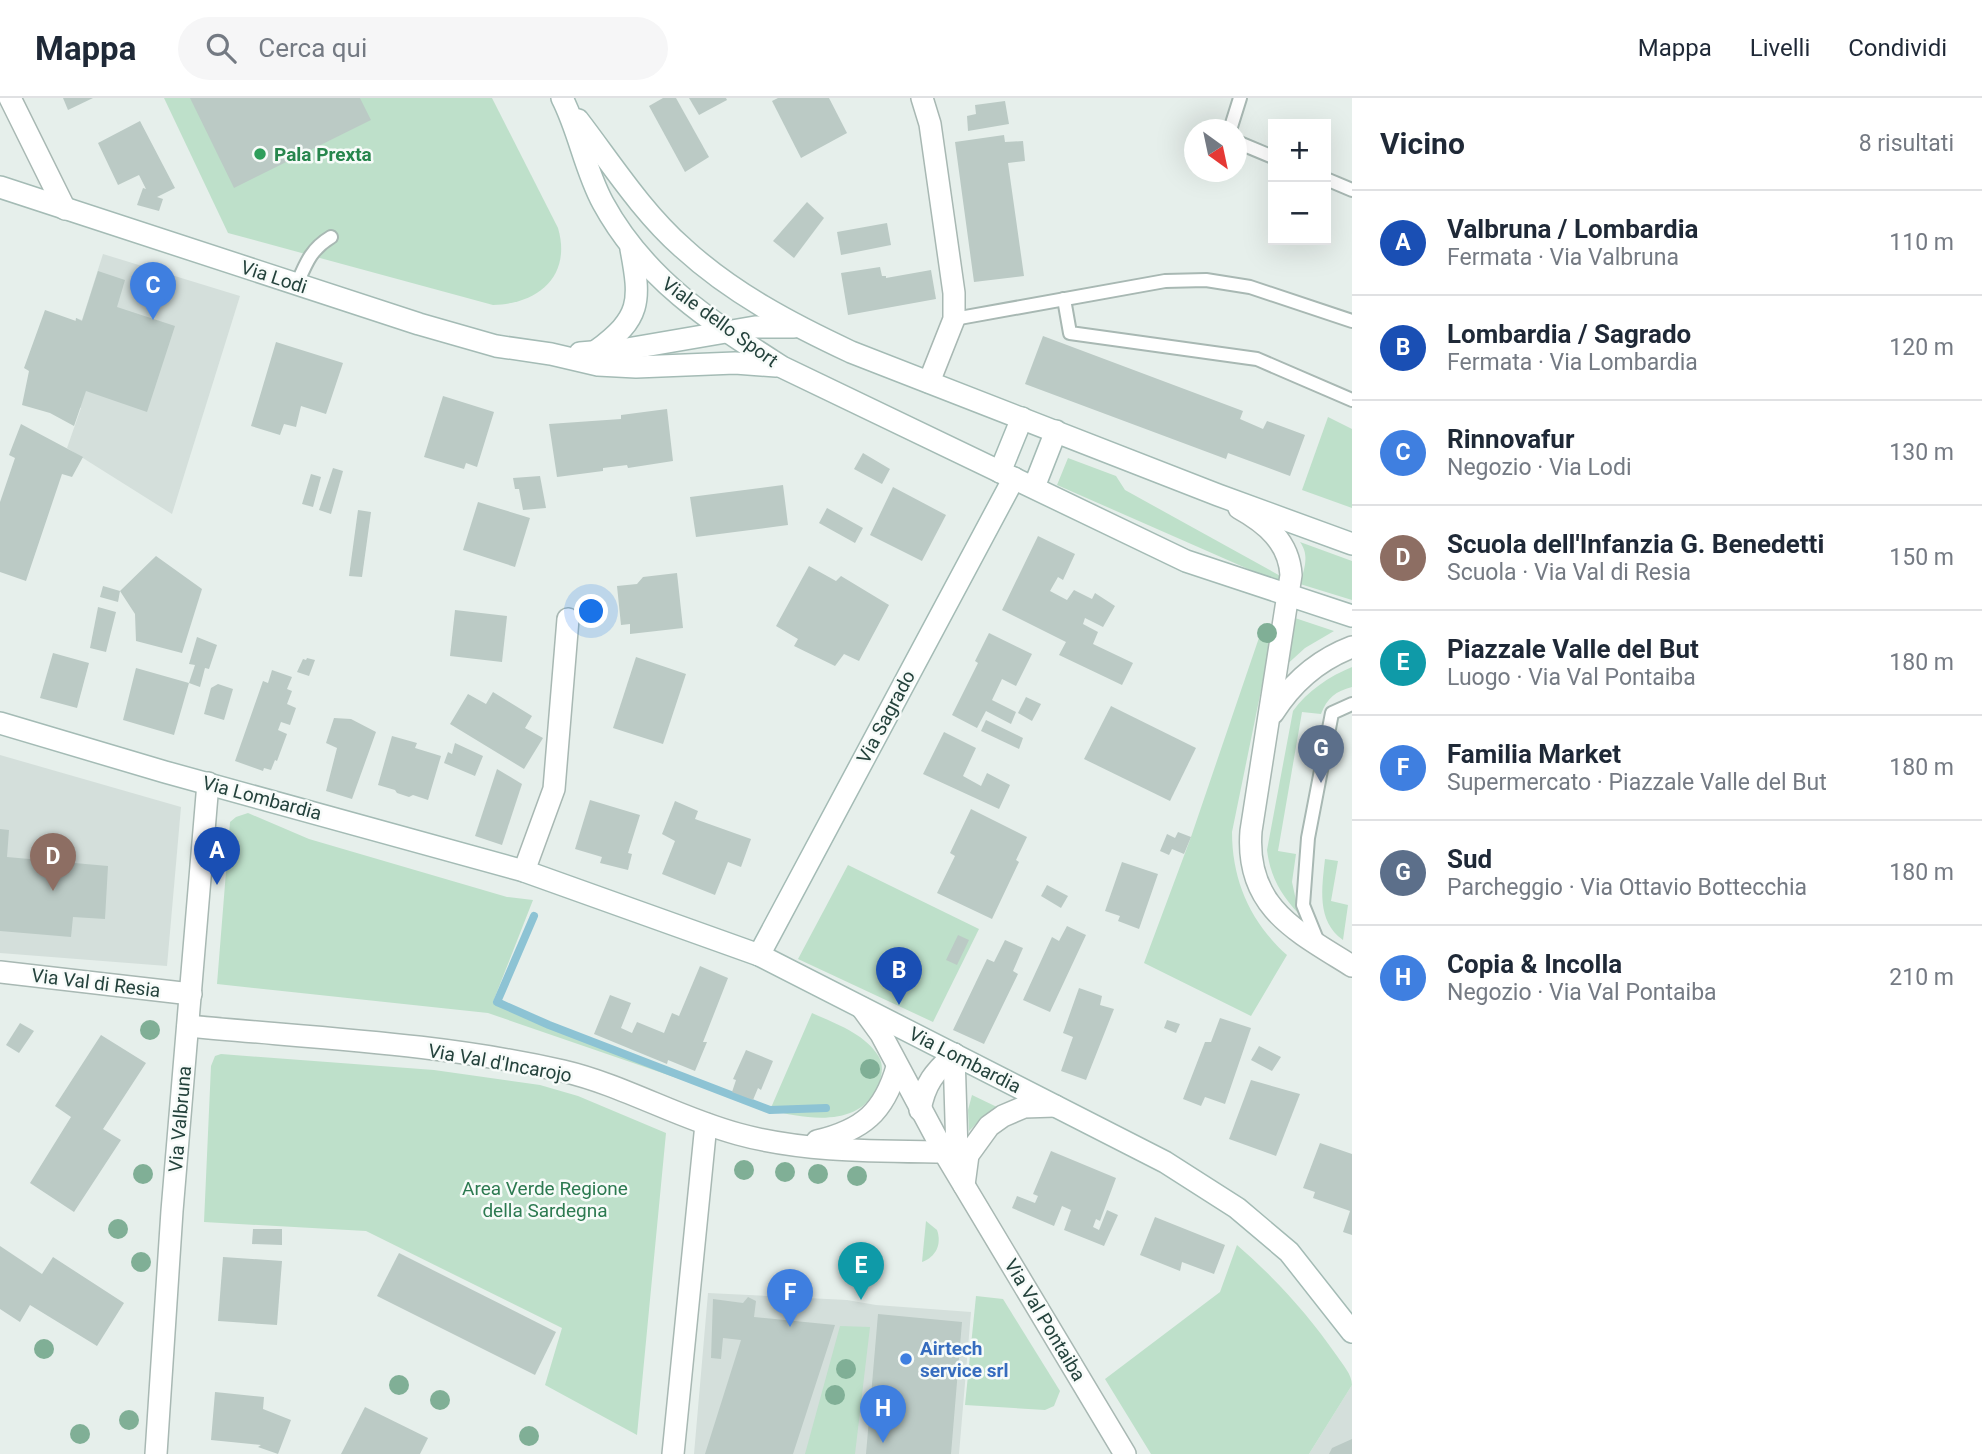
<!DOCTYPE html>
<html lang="it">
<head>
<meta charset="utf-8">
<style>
  body { margin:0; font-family:Roboto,sans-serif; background:#f6f6f7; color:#1f2937 }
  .controls { position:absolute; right:21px; top:21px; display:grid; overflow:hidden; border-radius:0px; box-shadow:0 7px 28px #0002 }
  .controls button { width:63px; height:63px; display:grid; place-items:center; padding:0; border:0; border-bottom:2px solid #e0e1e3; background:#fff; color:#1f2937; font:35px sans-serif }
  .compass { position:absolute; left:1184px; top:21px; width:63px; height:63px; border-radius:50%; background:#fff; box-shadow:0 7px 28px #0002; rotate:147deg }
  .you { position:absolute; left:592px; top:514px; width:24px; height:24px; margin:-18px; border:5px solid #fff; border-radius:50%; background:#1a73e8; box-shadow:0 0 0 10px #1a73e833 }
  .badge { display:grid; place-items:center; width:46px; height:46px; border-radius:50%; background:#7f5749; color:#fff; font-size:23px; font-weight:700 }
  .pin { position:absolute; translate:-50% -58px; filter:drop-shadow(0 2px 4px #0008) }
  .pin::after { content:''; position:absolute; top:37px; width:24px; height:21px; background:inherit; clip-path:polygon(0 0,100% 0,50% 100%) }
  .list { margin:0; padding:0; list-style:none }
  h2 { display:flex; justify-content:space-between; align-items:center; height:91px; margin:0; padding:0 28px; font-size:30px }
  h2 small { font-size:23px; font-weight:400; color:#747a83 }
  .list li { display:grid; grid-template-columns:46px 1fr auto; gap:21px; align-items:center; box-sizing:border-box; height:105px; padding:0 28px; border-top:2px solid #e0e1e3 }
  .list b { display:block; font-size:26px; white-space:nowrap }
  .list p { margin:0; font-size:23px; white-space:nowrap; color:#747a83 }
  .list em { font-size:23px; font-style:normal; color:#747a83 }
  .icon { flex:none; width:38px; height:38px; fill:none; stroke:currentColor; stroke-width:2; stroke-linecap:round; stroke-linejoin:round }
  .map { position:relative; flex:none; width:1352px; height:1356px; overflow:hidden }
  header { display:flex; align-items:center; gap:42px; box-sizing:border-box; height:98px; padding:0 35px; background:#fff; border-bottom:2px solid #e0e1e3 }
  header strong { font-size:33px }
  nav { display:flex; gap:38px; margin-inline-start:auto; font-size:24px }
  .search { width:490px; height:63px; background:#f6f6f7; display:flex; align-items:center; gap:18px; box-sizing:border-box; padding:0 24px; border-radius:38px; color:#747a83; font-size:26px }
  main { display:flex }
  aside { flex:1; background:#fff }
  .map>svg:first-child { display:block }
</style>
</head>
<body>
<header>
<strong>Mappa</strong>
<div class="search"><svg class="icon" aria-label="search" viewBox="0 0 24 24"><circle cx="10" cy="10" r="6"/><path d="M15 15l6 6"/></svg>Cerca qui</div>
<nav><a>Mappa</a><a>Livelli</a><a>Condividi</a></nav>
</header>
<main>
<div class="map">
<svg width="1352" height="1356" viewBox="0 0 1352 1356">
  <rect width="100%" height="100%" fill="#e6efeb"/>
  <g fill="#d4dfdb">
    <path d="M103 156 240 198 172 416 67 350 81 310 57 302 68 243 76 220 82 222Z"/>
    <path d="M0 657 181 709 167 868 0 855Z"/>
    <path d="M708 1195 847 1202 876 1207 971 1214 959 1356H694Z"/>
    <path d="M1352 1287V1356H1309Z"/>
  </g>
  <g fill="#bee0ca">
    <path d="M164 0H492L558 130C572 178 538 206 493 207L228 135Z"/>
    <path d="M1328 319 1352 331V410L1302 392Z"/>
    <path d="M1068 360 1116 378 1125 392 1284 480 1282 486 1057 387Z"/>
    <path d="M1300 444 1352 463V502L1300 486C1304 471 1310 458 1300 444Z"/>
    <path d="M1295 520 1334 533 1305 550 1283 570Z"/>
    <path d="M1264 525 1274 529 1232 734C1232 783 1251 825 1287 857L1251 918 1144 865 1191 739Z"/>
    <path d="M1352 569V589C1336 593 1327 600 1321 616L1302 614 1278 753 1296 756 1292 784 1299 816C1281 797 1270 778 1267 752L1293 613C1307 593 1330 578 1352 569Z"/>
    <path d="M248 715 309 741 507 799 533 802 493 904 770 1012 812 915C834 925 866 936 879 959 884 968 882 980 877 990 858 1030 806 1021 770 1012L488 915 217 886 230 724 236 719Z"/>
    <path d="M1325 761 1338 763 1331 803 1348 807 1343 842C1316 823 1322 789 1325 761Z"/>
    <path d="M848 767 979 831 933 924 798 861Z"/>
    <path d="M221 956 434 972 540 987 578 998 666 1035 637 1337 545 1287 562 1230 366 1133 204 1124 211 968 215 958Z"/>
    <path d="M972 997 999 1010 982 1020 969 1033 968 1012Z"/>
    <path d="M926 1123 937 1132C942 1146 936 1159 922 1164Z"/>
    <path d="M1237 1147C1275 1180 1308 1216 1337 1258 1342 1266 1352 1276 1352 1287L1309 1356H1151L1105 1281 1220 1194Z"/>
    <path d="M976 1198 1003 1201 1060 1293 1054 1308 1045 1312 965 1307Z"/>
    <path d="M840 1228 870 1229 855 1356H805Z"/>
  </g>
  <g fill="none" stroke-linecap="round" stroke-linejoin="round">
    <path stroke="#8dc3d4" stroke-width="8" d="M534 818 497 904 549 927 770 1012 826 1010"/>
  </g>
  <g fill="#bbcac5">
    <path d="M63 0H93L68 12Z"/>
    <path d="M190 0H360L371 22 234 90Z"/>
    <path d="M663 0H676L709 59 685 74 649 8Z"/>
    <path d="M689 0H726L727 2 699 17Z"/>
    <path d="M778 0H829L847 35 801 60 772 3Z"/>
    <path d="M1005 3 1009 26 968 33 967 18 976 16 975 7Z"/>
    <path d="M140 23 175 90 157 99 163 101 159 113 137 107 143 90 146 91 139 77 118 87 98 45Z"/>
    <path d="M1004 37 1005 44 1023 43 1025 63 1008 65 1024 178 974 184 955 44Z"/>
    <path d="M807 104 824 120 794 160 773 143Z"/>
    <path d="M887 125 891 147 841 157 837 134Z"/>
    <path d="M880 169 882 178H886V180L931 172 936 201 848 217 841 175Z"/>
    <path d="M98 173 125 182 117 209 175 228 147 314 86 293 74 328 50 315 22 307 29 273 24 270 45 212 76 223V220L82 223Z"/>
    <path d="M1043 238 1243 313 1240 321 1263 331 1267 323 1305 337 1290 378 1228 355 1226 361 1025 286Z"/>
    <path d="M276 244 343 265 326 316 301 308 296 329 284 326 280 337 251 328Z"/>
    <path d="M443 298 494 314 477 369 466 365 464 371 424 359Z"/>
    <path d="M667 311 673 363 628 370 627 367 603 370V373L557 379 549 326 621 321V317Z"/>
    <path d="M21 326 83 359 72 379 62 376 26 483 0 474V404L15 360 9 357Z"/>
    <path d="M863 355 890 371 882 386 854 371Z"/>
    <path d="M333 370 343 373 331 416 319 412Z"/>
    <path d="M311 376 321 379 313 409 302 406Z"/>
    <path d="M540 378 546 410 523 412 519 391H515L513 380Z"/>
    <path d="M783 387 788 427 696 439 690 399Z"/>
    <path d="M893 389 946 417 922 463 870 437Z"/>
    <path d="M478 404 530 420 515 469 463 452Z"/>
    <path d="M827 410 863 430 855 445 819 425Z"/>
    <path d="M358 412 371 414 362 479 349 478Z"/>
    <path d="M1038 438 1075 456 1063 482 1058 479 1050 493 1067 502 1074 492 1092 501 1095 495 1115 508 1103 529 1085 520 1083 526 1098 534 1093 546 1133 565 1122 587 1059 557 1066 544 1002 512Z"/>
    <path d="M156 458 202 491 182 555 136 543 135 516 120 493Z"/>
    <path d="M809 468 836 483 841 478 889 507 859 563 844 556 835 568 794 548 798 541 776 528Z"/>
    <path d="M677 475 683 530 630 536V526L621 527 617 488 637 486 643 479Z"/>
    <path d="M103 488 120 493 118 504 100 499Z"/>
    <path d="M98 509 116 514 106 554 90 550Z"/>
    <path d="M455 512 507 518 502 564 450 558Z"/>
    <path d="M989 535 1032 556 1016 588 1002 581 992 602 1016 614 1011 626 986 613 977 630 952 617 978 565 975 563Z"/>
    <path d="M197 539 217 547 209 571 205 570 200 589 189 585 174 637 123 622 136 570 189 585 195 567 189 566Z"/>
    <path d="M53 555 89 565 77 610 40 600Z"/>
    <path d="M636 559 686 576 663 646 613 630Z"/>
    <path d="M307 560 315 562 309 578 297 574 303 561 306 562Z"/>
    <path d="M272 572 292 579 287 591 292 593 287 606 296 610 290 627 281 624 278 632 287 636 277 663 275 662 271 672 264 670 263 673 235 663 263 583 268 585Z"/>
    <path d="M218 586 233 591 224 622 204 616 211 590Z"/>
    <path d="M493 594 532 618 525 630 543 640 524 671 450 626 468 596 486 606Z"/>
    <path d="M1026 599 1041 606 1032 623 1018 615Z"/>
    <path d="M1111 608 1196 650 1170 703 1084 661Z"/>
    <path d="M334 620 351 621 376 634 352 701 326 693 337 650 326 645Z"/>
    <path d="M986 622 1023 640 1019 651 981 633Z"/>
    <path d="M944 634 976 650 963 678 981 688 987 675 1010 687 999 711 923 676Z"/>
    <path d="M392 638 417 645 415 650 441 658 428 702 413 697 409 699 397 695 395 692 378 687Z"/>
    <path d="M455 645 483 658 475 678 444 665 448 654 452 656Z"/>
    <path d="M497 671 522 686 502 747 475 738Z"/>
    <path d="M590 702 640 717 628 755 632 756 628 772 600 765 602 759 575 751Z"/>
    <path d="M675 703 698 713 695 721 751 741 741 769 728 764 715 797 662 776 675 743 662 736Z"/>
    <path d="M971 711 1027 739 1016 762 1019 764 992 821 937 795 955 758 950 755Z"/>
    <path d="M0 731 9 732 7 759 108 768 105 821 73 819 71 839 0 833Z"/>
    <path d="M1178 734 1191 739 1184 756 1172 751 1169 757 1160 753 1167 736 1175 740Z"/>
    <path d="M1122 764 1158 776 1139 831 1118 823 1120 818 1105 813Z"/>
    <path d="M1047 787 1068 798 1061 810 1041 798Z"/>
    <path d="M1067 828 1086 837 1050 914 1023 902 1052 839 1059 843Z"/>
    <path d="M958 837 969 842 957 867 946 862Z"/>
    <path d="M1005 842 1023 850 1013 873 1018 876 984 946 953 932 987 861 994 864Z"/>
    <path d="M700 868 728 880 703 944H707L695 973 668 962 667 966 594 936 610 897 631 905 621 930 632 935 637 924 664 935 672 915 679 918Z"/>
    <path d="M1079 890 1102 898 1100 907 1114 911 1086 982 1061 973 1073 939 1063 935Z"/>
    <path d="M1220 920 1251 930 1225 1006 1205 999 1201 1008 1183 1001 1205 944H1211Z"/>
    <path d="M1167 922 1180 926 1176 935 1164 930Z"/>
    <path d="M20 925 34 933 19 955 6 947Z"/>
    <path d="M101 937 146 965 103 1031 121 1042 74 1114 30 1085 71 1019 55 1008Z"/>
    <path d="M1259 948 1281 959 1272 973 1251 962Z"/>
    <path d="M746 952 773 963 761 992 758 990 753 1002 732 994 736 982 733 981Z"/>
    <path d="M1251 982 1300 996 1276 1058 1229 1041Z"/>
    <path d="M1320 1045 1352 1056V1137L1343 1134 1350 1113 1313 1100 1315 1094 1303 1090Z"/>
    <path d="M1051 1053 1116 1080 1100 1123 1096 1121 1093 1129 1099 1132 1107 1112 1118 1117 1104 1148 1064 1132 1071 1112 1062 1108 1054 1128 1012 1110 1017 1098 1035 1105 1038 1098 1033 1096Z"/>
    <path d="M1155 1119 1225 1147 1214 1176 1182 1164 1180 1173 1140 1157Z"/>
    <path d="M253 1131H282V1147L252 1146Z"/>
    <path d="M0 1148 42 1176 53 1159 124 1205 97 1248 30 1207 20 1224 0 1211Z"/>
    <path d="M399 1155 556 1234 535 1277 377 1198Z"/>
    <path d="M223 1159 282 1163 277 1227 218 1223Z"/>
    <path d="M748 1199 756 1203 754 1219 835 1227 793 1356H705L741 1242 723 1240 721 1261 711 1260 713 1201 743 1205Z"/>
    <path d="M878 1216 962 1224 951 1356H866Z"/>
    <path d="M215 1294 264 1299 263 1311 291 1322 278 1356 258 1349 261 1347 211 1342Z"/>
    <path d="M365 1309 428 1340 420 1356H341Z"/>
    <path d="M1352 1341V1356H1329L1332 1350Z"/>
  </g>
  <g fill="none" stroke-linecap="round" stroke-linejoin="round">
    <g stroke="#a8b8b3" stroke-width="16">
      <g id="lane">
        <path d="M1230 32 1240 0"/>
        <path d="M1237 44 1273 59"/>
        <path d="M1326 81 1352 92"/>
        <path d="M297 186C306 165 311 151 331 139"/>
        <path d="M1064 201 1070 235 1257 261 1352 302"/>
        <path d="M954 221 1165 183 1206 182 1250 189 1352 223"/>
        <path d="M1318 844 1303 807 1308 740 1332 615 1352 606"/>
      </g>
    </g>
    <g stroke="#a8b8b3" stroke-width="24">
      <g id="street">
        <path d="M10 0 65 111"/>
        <path d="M922 0 930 26 954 195V221L929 284"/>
        <path d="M1239 410C1266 425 1289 444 1291 477L1251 733C1245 809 1296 833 1352 868"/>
        <path d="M1273 615C1292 585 1318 562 1352 549"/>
        <path d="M524 773 554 691 568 521"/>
        <path d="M0 874 191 896"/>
        <path d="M862 910 881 936 944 1054 1125 1356"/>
        <path d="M188 928C313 940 440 945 563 973 623 987 678 1020 738 1036 803 1054 876 1053 944 1054"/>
        <path d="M954 956 957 1054 962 1075"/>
        <path d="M920 1012C925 985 934 975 954 956"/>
        <path d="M817 1043C863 1032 884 1014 897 969"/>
        <path d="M964 1087 968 1057 989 1028 1003 1018 1024 1009 1055 1008"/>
        <path d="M156 1356 172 1113 208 685"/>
        <path d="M673 1356 706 1026"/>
      </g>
    </g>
    <g stroke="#a4bbb5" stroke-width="24">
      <g id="secondary">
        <path d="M562 0C579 33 585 72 603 105 645 182 710 223 782 269L1186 463 1352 518"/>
        <path d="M578 22C611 65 642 114 683 150 732 195 791 226 851 254L1218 397 1352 446"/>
        <path d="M0 89 419 226 496 248 551 256 598 267 636 269 735 265 776 268"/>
        <path d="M596 253C641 220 641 204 631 151"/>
        <path d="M580 255 627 251 755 229H794"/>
        <path d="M1000 374 1022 320"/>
        <path d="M1034 389 1056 333"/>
        <path d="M0 625 165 674 524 773 759 857 1165 1064 1237 1110 1289 1154 1352 1234"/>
        <path d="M759 857 1014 380"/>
      </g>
    </g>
    <use href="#lane" stroke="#fff" stroke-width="12"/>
    <use href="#street" stroke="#fff" stroke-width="21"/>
    <use href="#secondary" stroke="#fff" stroke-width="21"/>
  </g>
  <g fill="#80af96">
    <circle cx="1267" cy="535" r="10"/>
    <circle cx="150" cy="932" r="10"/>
    <circle cx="870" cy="971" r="10"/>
    <circle cx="744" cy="1072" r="10"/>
    <circle cx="785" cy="1074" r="10"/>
    <circle cx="143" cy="1076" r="10"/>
    <circle cx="818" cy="1076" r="10"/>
    <circle cx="857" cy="1078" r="10"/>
    <circle cx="118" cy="1131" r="10"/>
    <circle cx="141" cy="1164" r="10"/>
    <circle cx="44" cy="1251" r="10"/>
    <circle cx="846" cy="1271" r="10"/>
    <circle cx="399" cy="1287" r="10"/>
    <circle cx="835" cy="1297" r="10"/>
    <circle cx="440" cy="1302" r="10"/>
    <circle cx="129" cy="1322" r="10"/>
    <circle cx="80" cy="1336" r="10"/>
    <circle cx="529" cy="1338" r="10"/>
  </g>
  <circle fill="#2e9e5b" stroke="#f7fbf9" stroke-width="2.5" cx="260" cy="56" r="7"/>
  <circle fill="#3f7fe0" stroke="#f7fbf9" stroke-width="2.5" cx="906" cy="1261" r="7"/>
  <g text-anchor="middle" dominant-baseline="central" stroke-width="5" stroke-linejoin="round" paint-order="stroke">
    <g font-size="19" font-weight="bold" fill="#27864d" stroke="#f7fbf9" text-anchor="start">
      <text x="274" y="56">Pala Prexta</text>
    </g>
    <g font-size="19" fill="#24423c" stroke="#f7fbf9">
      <text transform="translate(274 179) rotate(18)">Via Lodi</text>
      <text transform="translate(720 224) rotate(36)">Viale dello Sport</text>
      <text transform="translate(886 619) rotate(-62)">Via Sagrado</text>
      <text transform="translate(262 700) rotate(15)">Via Lombardia</text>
      <text transform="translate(96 885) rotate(7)">Via Val di Resia</text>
      <text transform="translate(965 962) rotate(27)">Via Lombardia</text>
      <text transform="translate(500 965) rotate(10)">Via Val d'Incarojo</text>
      <text transform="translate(180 1021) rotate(-85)">Via Valbruna</text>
      <text transform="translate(1045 1222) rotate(59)">Via Val Pontaiba</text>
    </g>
    <g font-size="19" fill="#2d7a51" stroke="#f7fbf9">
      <text x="545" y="1090">Area Verde Regione<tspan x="545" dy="22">della Sardegna</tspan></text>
    </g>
    <g font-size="19" font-weight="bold" fill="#366cbe" stroke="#f7fbf9" text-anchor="start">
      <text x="920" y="1250">Airtech<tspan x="920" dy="22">service srl</tspan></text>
    </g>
  </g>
</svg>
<div class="controls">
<button>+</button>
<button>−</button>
</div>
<svg class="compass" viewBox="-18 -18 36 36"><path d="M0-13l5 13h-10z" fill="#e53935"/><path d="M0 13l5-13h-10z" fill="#747a83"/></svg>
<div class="you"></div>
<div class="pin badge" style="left:217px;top:787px;background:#1a4fb4">A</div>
<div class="pin badge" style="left:899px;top:907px;background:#1a4fb4">B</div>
<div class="pin badge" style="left:153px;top:222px;background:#3f7fe0">C</div>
<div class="pin badge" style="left:53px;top:793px;background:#8d6e63">D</div>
<div class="pin badge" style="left:861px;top:1202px;background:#0f9aa8">E</div>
<div class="pin badge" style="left:790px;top:1229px;background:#3f7fe0">F</div>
<div class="pin badge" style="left:1321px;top:685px;background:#5c6f8a">G</div>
<div class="pin badge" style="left:883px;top:1345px;background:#3f7fe0">H</div>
</div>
<aside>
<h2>Vicino<small>8 risultati</small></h2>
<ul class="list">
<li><span class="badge" style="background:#1a4fb4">A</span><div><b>Valbruna / Lombardia</b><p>Fermata · Via Valbruna</p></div><em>110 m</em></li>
<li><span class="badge" style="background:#1a4fb4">B</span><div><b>Lombardia / Sagrado</b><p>Fermata · Via Lombardia</p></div><em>120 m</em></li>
<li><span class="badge" style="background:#3f7fe0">C</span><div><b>Rinnovafur</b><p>Negozio · Via Lodi</p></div><em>130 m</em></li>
<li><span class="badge" style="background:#8d6e63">D</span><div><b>Scuola dell'Infanzia G. Benedetti</b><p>Scuola · Via Val di Resia</p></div><em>150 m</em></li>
<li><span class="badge" style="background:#0f9aa8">E</span><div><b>Piazzale Valle del But</b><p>Luogo · Via Val Pontaiba</p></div><em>180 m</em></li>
<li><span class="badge" style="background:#3f7fe0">F</span><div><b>Familia Market</b><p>Supermercato · Piazzale Valle del But</p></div><em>180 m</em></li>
<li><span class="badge" style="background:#5c6f8a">G</span><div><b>Sud</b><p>Parcheggio · Via Ottavio Bottecchia</p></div><em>180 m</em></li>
<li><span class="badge" style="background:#3f7fe0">H</span><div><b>Copia &amp; Incolla</b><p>Negozio · Via Val Pontaiba</p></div><em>210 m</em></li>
</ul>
</aside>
</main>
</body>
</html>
